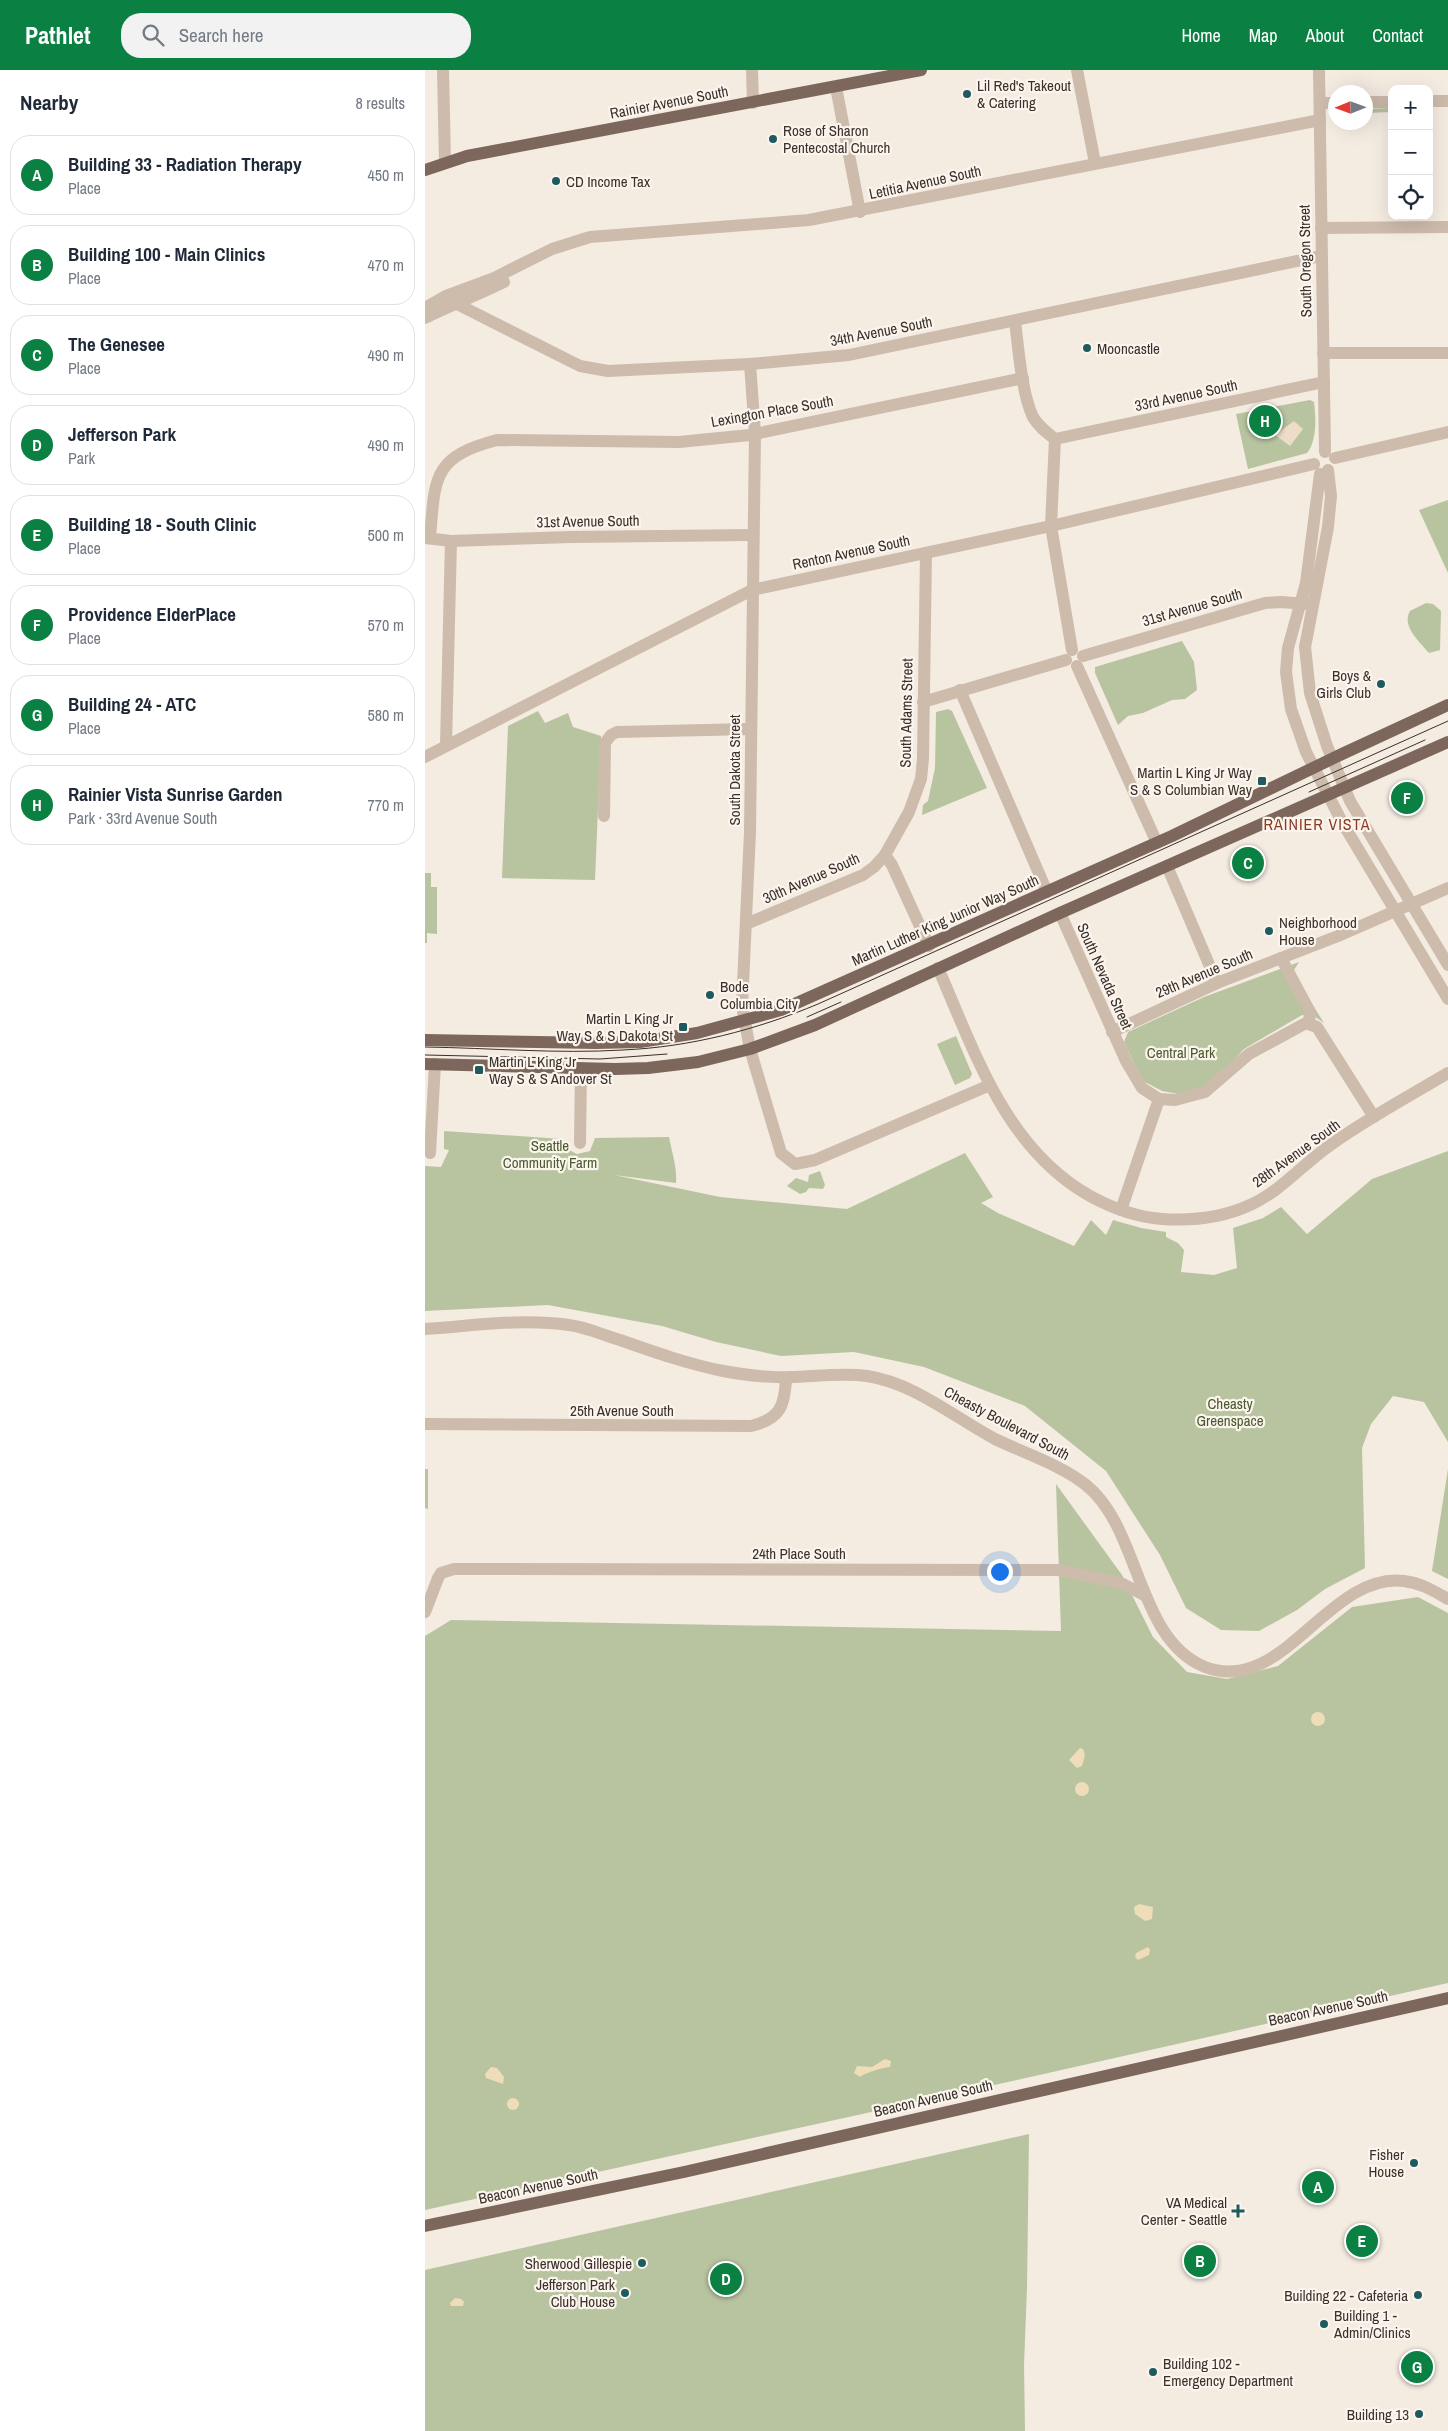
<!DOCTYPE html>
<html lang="en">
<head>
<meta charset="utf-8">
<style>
  body { margin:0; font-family:"Archivo Narrow",sans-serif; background:#f2f2f3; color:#1f2937 }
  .controls { position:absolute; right:15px; top:15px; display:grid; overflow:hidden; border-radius:10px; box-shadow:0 5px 20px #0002 }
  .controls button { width:45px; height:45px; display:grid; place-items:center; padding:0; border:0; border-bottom:1px solid #e0e1e3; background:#fff; color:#1f2937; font:25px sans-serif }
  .compass { position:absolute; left:903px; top:15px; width:45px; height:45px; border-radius:50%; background:#fff; box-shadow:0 5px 20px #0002; rotate:269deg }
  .you { position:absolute; left:574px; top:1501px; width:18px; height:18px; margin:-12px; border:4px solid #fff; border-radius:50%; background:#1a73e8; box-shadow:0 0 0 8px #1a73e833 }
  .badge { display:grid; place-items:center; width:32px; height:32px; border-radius:50%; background:#0b8043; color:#fff; font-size:16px; font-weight:700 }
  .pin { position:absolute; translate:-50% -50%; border:2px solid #fff; box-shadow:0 1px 5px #0006 }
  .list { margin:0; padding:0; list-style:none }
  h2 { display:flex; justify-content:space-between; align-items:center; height:65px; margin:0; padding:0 20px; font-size:21px }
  h2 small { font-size:16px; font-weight:400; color:#747a83 }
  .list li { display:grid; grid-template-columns:32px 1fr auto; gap:15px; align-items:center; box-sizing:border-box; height:80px; margin:0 10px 10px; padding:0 10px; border:1px solid #e0e1e3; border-radius:20px }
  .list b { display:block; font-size:19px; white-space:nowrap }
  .list p { margin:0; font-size:16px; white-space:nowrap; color:#747a83 }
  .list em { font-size:16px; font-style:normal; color:#747a83 }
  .icon { flex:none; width:28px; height:28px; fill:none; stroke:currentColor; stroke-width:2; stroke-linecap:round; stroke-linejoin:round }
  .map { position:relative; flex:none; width:1023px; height:2361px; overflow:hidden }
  header { display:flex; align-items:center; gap:30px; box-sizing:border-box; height:70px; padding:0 25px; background:#0b8043; color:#fff }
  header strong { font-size:24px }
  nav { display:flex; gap:28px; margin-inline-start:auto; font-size:18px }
  .search { width:350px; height:45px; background:#f2f2f3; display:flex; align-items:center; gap:12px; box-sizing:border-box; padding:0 18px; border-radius:20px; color:#747a83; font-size:19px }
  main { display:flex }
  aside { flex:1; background:#fff }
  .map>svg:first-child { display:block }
</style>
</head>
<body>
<header>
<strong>Pathlet</strong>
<div class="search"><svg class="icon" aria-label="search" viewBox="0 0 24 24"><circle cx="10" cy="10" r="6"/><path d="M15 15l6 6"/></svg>Search here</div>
<nav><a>Home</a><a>Map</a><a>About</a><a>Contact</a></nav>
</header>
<main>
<aside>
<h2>Nearby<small>8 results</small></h2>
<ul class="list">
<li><span class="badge">A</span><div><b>Building 33 - Radiation Therapy</b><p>Place</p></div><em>450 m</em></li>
<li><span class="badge">B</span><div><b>Building 100 - Main Clinics</b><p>Place</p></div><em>470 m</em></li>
<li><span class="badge">C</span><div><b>The Genesee</b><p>Place</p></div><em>490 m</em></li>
<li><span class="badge">D</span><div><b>Jefferson Park</b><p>Park</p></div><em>490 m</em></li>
<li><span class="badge">E</span><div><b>Building 18 - South Clinic</b><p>Place</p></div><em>500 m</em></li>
<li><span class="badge">F</span><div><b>Providence ElderPlace</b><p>Place</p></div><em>570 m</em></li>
<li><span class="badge">G</span><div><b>Building 24 - ATC</b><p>Place</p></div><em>580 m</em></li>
<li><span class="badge">H</span><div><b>Rainier Vista Sunrise Garden</b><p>Park · 33rd Avenue South</p></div><em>770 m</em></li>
</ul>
</aside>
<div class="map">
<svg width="1023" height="2361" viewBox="0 0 1023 2361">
  <rect width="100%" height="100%" fill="#f4ebe1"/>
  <g fill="#b8c4a0">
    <path d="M967 38V42L941 43V39Z"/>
    <path d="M885 330 889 332C891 348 892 371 882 383L823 399 811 344Z"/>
    <path d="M1023 430V503L994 440Z"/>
    <path d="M1001 533 1008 534 1016 541 1015 580 1004 583C995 572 976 556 985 541Z"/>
    <path d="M757 571 769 592 772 620 760 629 747 630 718 643 703 646 693 655 670 603V597Z"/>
    <path d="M523 639 527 641 562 718 497 745 498 735 503 731 510 698 511 642Z"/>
    <path d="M113 641 120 653 143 643 148 657 176 666 170 810 77 808 83 656Z"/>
    <path d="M0 803H6V817H12V864L2 863V873H0Z"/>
    <path d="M874 892 869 900 872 910 899 953 889 946 877 945 819 979 787 1013 768 1022 754 1024 737 1021 720 1012 715 1006 699 972 703 962 779 927Z"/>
    <path d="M531 966 547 1004 545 1008 530 1015 512 974Z"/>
    <path d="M19 1061 137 1069 142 1079 152 1084 165 1081 170 1068 244 1067C247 1083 252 1096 251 1113L189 1105 295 1127 422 1139 540 1083 568 1127 556 1133 573 1143 649 1176 666 1150 681 1165 688 1150 716 1158 741 1162V1167L753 1173 759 1180 756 1202 789 1205 812 1198 808 1158 838 1148 856 1137 882 1164 947 1109 1023 1081V1372L999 1332 968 1326 946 1354 937 1378 940 1498 900 1519 872 1540 834 1561 796 1560 761 1538 735 1485 681 1401 600 1336 499 1297 429 1282 356 1286 291 1272 237 1256 123 1235 0 1241V1096L16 1097 24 1080 19 1079Z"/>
    <path d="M395 1101 400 1115 398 1119 384 1118 381 1122 375 1124 362 1116 371 1108 383 1112 384 1105Z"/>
    <path d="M0 1399H3V1439L0 1438Z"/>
    <path d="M1023 1399V1509L1007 1501Z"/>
    <path d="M631 1414 697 1505 728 1567 762 1602 802 1609 853 1596 927 1537 993 1527 1023 1543V1913L592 2010 0 2140V1566L26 1550 636 1561Z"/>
    <path d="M604 2064 602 2218 599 2295 600 2361H0V2200Z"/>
  </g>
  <g fill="#efdcb8">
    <circle cx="893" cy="1649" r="7"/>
    <path d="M655 1678 658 1679 660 1685 657 1696 652 1698 644 1690Z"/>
    <circle cx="657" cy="1719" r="7"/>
    <path d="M714 1834 728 1837 727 1849 720 1851 710 1844 709 1837Z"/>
    <path d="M723 1877 725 1880 724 1885 713 1890 710 1887 711 1883Z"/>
    <path d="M460 1989 466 1991 465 1997C460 1997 439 2003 435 2007L429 2003 432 1996 447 1997Z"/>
    <path d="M66 1997 72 1998 79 2007 78 2014 61 2008 60 2004Z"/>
    <circle cx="88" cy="2034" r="6"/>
    <circle cx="118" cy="2216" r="6"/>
    <path d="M30 2228 36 2229 39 2232 38 2236H26L25 2233Z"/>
  </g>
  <path fill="#ecdcc8" d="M869 351 878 359 865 376 850 365Z"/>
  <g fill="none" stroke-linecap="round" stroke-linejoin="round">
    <g stroke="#cdbbac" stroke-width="12">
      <path d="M18 0 20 92"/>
      <path d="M327 0 328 33"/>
      <path d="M652 0 670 93"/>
      <path d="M894 0 900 382"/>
      <path d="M411 17 435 142"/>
      <path d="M1004 31H1023"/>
      <path d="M941 32H967"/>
      <path d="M895 33H911"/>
      <path d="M896 158 1023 157"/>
      <path d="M30 233 155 296 183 301 325 294 424 285 896 186"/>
      <path d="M0 238 21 226 67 209 127 179 165 167 384 150 895 50"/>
      <path d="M0 248C26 235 53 225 79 212"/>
      <path d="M590 251C593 276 597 325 608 347 613 356 621 362 630 369"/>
      <path d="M898 283H1023"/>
      <path d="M325 294 330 363 325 762 317 936 325 979 356 1083 370 1094 390 1090 565 1015"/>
      <path d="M630 369 899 312"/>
      <path d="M630 369 626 456 647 580"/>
      <path d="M910 388 1023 362"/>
      <path d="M903 400 906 426 903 457 880 577 885 623 902 676 925 731 1023 895"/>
      <path d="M895 404 881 513 863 578 861 602 866 639 881 682 917 752 1023 929"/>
      <path d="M0 468 26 471 146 467 327 465"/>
      <path d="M5 468C10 408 7 387 72 370L254 372 325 365 598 308"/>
      <path d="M658 586 840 533 856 532 882 534"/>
      <path d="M652 596 732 773"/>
      <path d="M535 620 622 822"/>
      <path d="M498 632 641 590"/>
      <path d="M21 675 26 471"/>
      <path d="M0 687 327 520 626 456 889 394"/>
      <path d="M179 746 180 673 186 665 192 662 326 659"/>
      <path d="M460 785 467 795 504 876"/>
      <path d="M742 796 792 913"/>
      <path d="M635 843 701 991 717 1018 734 1029 696 1140"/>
      <path d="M321 854 438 805 449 797 460 785 484 742 496 709 498 689 501 483"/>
      <path d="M856 888 885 942 884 953"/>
      <path d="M513 898C550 982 580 1078 665 1126 687 1138 711 1147 737 1149 767 1151 797 1148 825 1135 856 1121 877 1095 904 1076 941 1049 983 1027 1023 1003"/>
      <path d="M687 962 792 913 913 866 1023 818"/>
      <path d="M734 1029 750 1030 780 1022 824 984 881 953 892 957 949 1047"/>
      <path d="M155 1073 156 999"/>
      <path d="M5 1083 10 994"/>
      <path d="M0 1259C47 1256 97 1248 144 1255 161 1257 178 1265 195 1270 229 1282 263 1294 298 1301 320 1305 342 1308 364 1307 389 1307 416 1302 442 1306 489 1313 529 1347 570 1369 599 1383 636 1395 661 1415 716 1459 711 1569 780 1597 858 1627 903 1502 979 1511 996 1513 1009 1521 1023 1529"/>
      <path d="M0 1354 326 1356C355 1349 360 1336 361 1308"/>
      <path d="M0 1542 13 1508 16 1503 29 1499 633 1500 696 1513 721 1526"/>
    </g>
    <g stroke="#7d675c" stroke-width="12">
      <path d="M0 100 42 86 496 0"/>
      <path d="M0 970 171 973 215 972 272 963 356 940 747 766 917 684 1023 635"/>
      <path d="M0 994 190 999 223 998 273 992 325 979 390 955 635 843 1023 672"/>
      <path d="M0 2156 259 2102 1023 1928"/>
    </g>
    <g stroke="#3b302b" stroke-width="1">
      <path d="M884 722 1000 670"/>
      <path d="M382 947 416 932"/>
      <path d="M0 977C66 978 132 984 198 980 265 977 331 960 393 934L1023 651"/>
      <path d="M0 985 175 989 242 984"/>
    </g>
  </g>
  <g fill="#1f5a5e" stroke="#fbf5ee" stroke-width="2">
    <circle cx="542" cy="24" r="5"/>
    <circle cx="348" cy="69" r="5"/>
    <circle cx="131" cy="111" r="5"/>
    <circle cx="662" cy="278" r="5"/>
    <circle cx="956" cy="614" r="5"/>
    <rect x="832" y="706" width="10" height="10" rx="2.5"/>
    <circle cx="844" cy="861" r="5"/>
    <circle cx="285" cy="925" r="5"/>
    <rect x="253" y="952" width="10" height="10" rx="2.5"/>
    <rect x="49" y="995" width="10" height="10" rx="2.5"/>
    <circle cx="989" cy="2093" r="5"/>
    <path d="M810.5 2133.5h5v5h5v5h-5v5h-5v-5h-5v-5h5z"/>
    <circle cx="217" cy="2193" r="5"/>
    <circle cx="200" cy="2223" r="5"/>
    <circle cx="993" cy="2225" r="5"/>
    <circle cx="899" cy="2254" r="5"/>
    <circle cx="728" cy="2302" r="5"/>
    <circle cx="994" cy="2344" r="5"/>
  </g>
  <g text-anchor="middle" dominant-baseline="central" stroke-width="4.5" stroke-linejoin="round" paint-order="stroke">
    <g font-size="15" fill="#3b302b" stroke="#fbf5ee" text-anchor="start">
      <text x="552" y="15">Lil Red's Takeout<tspan x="552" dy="17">&amp; Catering</tspan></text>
      <text x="358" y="60">Rose of Sharon<tspan x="358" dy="17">Pentecostal Church</tspan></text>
      <text x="141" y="111">CD Income Tax</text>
      <text x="672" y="278">Mooncastle</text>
      <text x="946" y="605" text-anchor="end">Boys &amp;<tspan x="946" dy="17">Girls Club</tspan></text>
      <text x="827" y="702" text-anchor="end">Martin L King Jr Way<tspan x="827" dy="17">S &amp; S Columbian Way</tspan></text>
      <text x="854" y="852">Neighborhood<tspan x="854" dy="17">House</tspan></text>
      <text x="295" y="916">Bode<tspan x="295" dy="17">Columbia City</tspan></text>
      <text x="248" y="948" text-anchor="end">Martin L King Jr<tspan x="248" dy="17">Way S &amp; S Dakota St</tspan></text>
      <text x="64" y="991">Martin L King Jr<tspan x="64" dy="17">Way S &amp; S Andover St</tspan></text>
      <text x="979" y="2084" text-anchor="end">Fisher<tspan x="979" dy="17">House</tspan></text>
      <text x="802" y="2132" text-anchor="end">VA Medical<tspan x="802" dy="17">Center - Seattle</tspan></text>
      <text x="207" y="2193" text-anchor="end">Sherwood Gillespie</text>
      <text x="190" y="2214" text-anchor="end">Jefferson Park<tspan x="190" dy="17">Club House</tspan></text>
      <text x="983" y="2225" text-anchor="end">Building 22 - Cafeteria</text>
      <text x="909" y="2245">Building 1 -<tspan x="909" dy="17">Admin/Clinics</tspan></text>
      <text x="738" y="2293">Building 102 -<tspan x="738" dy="17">Emergency Department</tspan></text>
      <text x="984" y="2344" text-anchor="end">Building 13</text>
    </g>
    <g font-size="15" fill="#3b302b" stroke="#fbf5ee">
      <text transform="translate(244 32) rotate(-11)">Rainier Avenue South</text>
      <text transform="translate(500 112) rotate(-12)">Letitia Avenue South</text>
      <text transform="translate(880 191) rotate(-91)">South Oregon Street</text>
      <text transform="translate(456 261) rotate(-11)">34th Avenue South</text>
      <text transform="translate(761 325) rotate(-12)">33rd Avenue South</text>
      <text transform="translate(347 341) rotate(-10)">Lexington Place South</text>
      <text transform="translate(163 451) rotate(-1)">31st Avenue South</text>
      <text transform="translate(426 482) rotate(-12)">Renton Avenue South</text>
      <text transform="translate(767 537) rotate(-16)">31st Avenue South</text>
      <text transform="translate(481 643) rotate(-89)">South Adams Street</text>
      <text transform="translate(309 700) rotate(-90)">South Dakota Street</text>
      <text transform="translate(386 808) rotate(-24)">30th Avenue South</text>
      <text transform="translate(520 850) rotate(-24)">Martin Luther King Junior Way South</text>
      <text transform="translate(779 903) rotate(-23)">29th Avenue South</text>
      <text transform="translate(680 906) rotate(66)">South Nevada Street</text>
      <text transform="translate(871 1083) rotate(-36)">28th Avenue South</text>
      <text x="197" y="1340">25th Avenue South</text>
      <text transform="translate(582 1353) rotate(28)">Cheasty Boulevard South</text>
      <text x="374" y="1483">24th Place South</text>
      <text transform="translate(903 1938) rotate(-12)">Beacon Avenue South</text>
      <text transform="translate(508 2028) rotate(-13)">Beacon Avenue South</text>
      <text transform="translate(113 2116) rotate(-12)">Beacon Avenue South</text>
    </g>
    <g font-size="15" fill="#4a5a2e" stroke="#fbf5ee">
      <text x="756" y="982">Central Park</text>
      <text x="125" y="1075">Seattle<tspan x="125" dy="17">Community Farm</tspan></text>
      <text x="805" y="1333">Cheasty<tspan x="805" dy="17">Greenspace</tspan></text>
    </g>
    <g font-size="16" letter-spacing="1" fill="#8c3b22" stroke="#fbf5ee">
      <text x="892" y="754">RAINIER VISTA</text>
    </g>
  </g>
</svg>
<div class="controls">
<button>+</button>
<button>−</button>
<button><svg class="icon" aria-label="locate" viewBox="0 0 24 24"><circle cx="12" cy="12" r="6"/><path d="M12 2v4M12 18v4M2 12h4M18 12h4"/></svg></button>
</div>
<svg class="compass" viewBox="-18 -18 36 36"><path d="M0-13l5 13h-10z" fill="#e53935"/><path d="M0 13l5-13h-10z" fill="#747a83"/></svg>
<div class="you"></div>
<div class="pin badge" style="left:893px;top:2117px">A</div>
<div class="pin badge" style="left:775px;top:2191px">B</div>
<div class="pin badge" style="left:823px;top:793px">C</div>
<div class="pin badge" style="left:301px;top:2209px">D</div>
<div class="pin badge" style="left:937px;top:2171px">E</div>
<div class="pin badge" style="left:982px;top:728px">F</div>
<div class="pin badge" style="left:992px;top:2297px">G</div>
<div class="pin badge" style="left:840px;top:351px">H</div>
</div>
</main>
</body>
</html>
